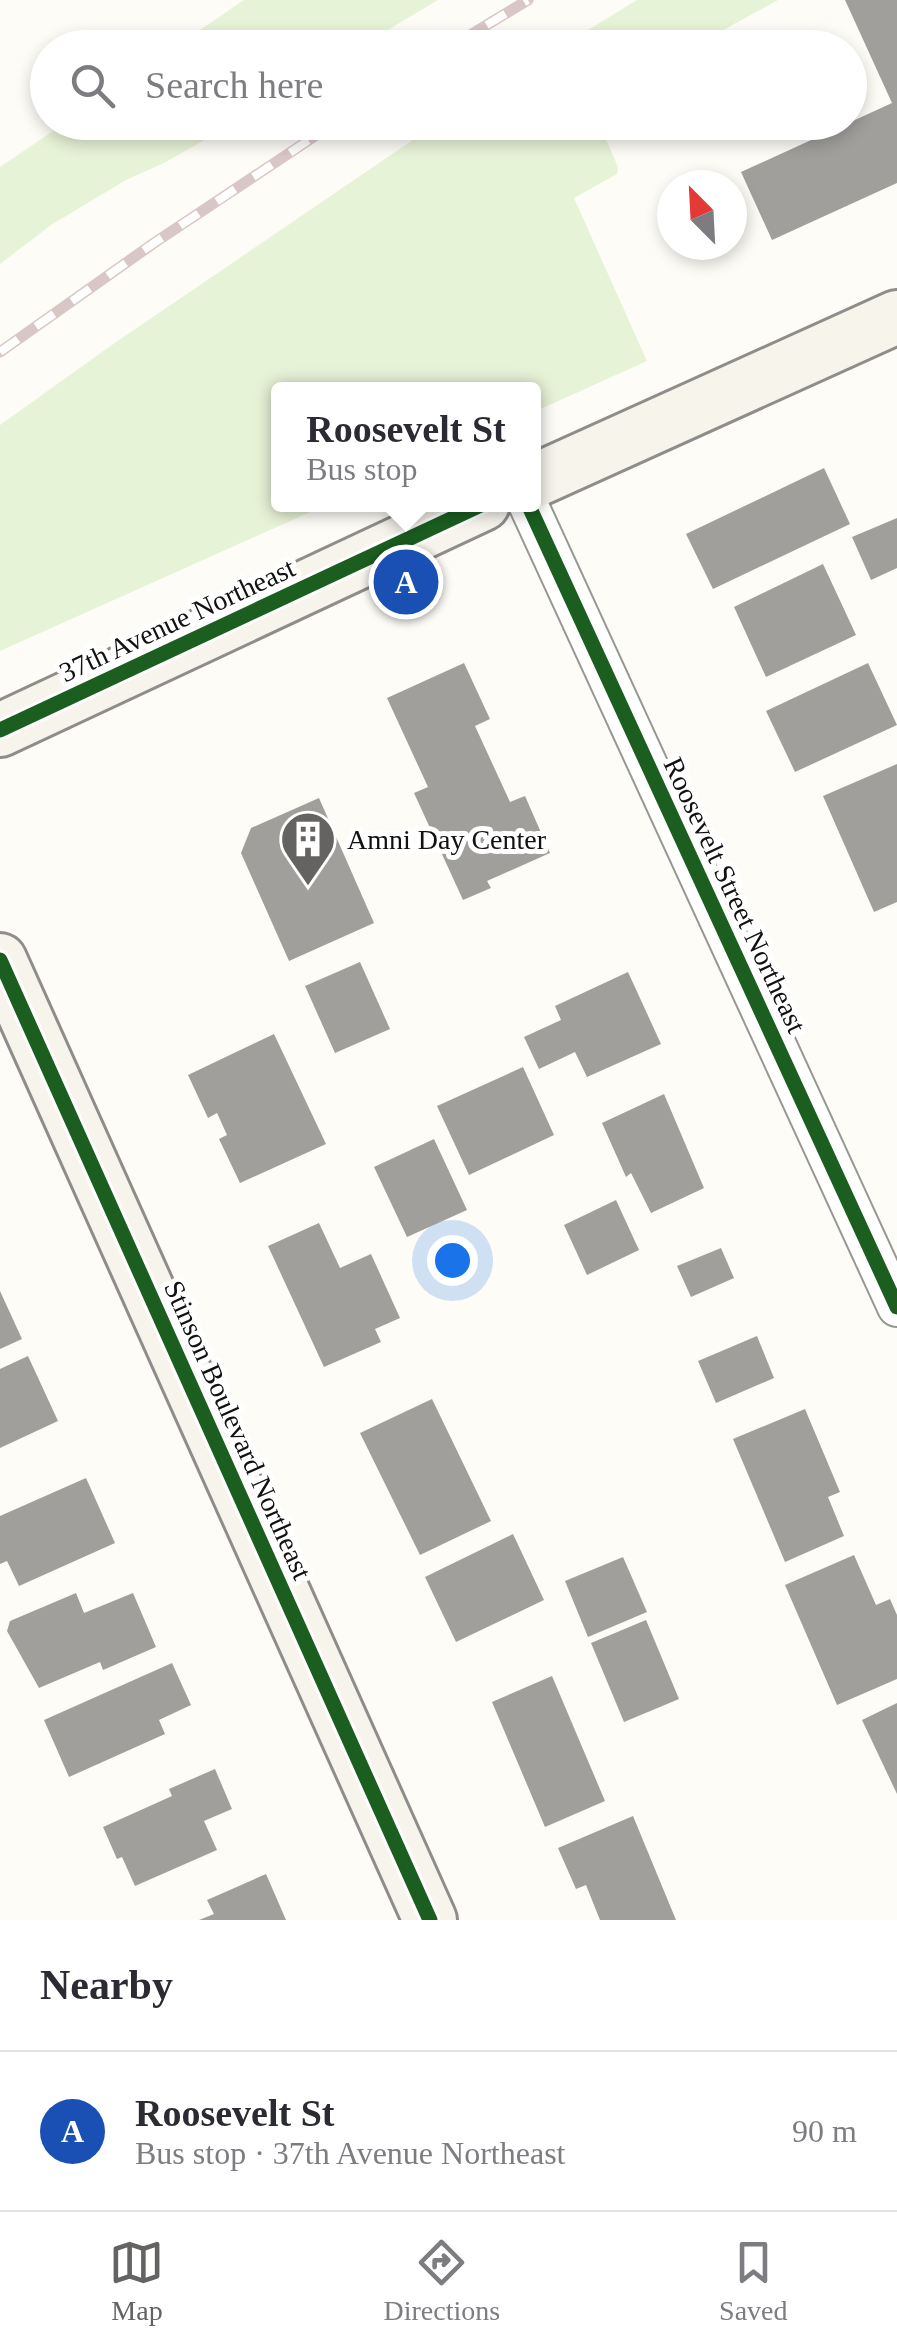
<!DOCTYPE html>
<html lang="en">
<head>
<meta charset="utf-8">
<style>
  body { margin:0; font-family:Georgia,serif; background:#f7f7f7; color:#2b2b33 }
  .compass { position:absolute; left:657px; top:170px; width:90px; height:90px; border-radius:50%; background:#fff; box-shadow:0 5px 15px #0003; rotate:336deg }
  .you { position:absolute; left:452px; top:1260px; width:35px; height:35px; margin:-25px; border:8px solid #fff; border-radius:50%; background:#1a73e8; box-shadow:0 0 0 15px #1a73e833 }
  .badge { display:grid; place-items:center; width:65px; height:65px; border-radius:50%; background:#646362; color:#fff; font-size:32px; font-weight:700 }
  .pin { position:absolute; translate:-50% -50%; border:5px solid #fff; box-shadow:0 2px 10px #0006 }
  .popup { position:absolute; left:271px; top:382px; width:270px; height:130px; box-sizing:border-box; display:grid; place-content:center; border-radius:10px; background:#fff; filter:drop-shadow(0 2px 8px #0005); font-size:32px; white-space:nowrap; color:#7c7c81 }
  .popup b { font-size:38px; color:#2b2b33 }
  .popup::after { content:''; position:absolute; left:50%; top:100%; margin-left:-20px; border:20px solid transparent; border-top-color:#fff }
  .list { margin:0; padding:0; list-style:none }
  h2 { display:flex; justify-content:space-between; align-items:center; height:130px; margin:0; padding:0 40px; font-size:42px }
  h2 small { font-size:32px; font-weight:400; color:#7c7c81 }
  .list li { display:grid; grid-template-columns:65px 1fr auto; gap:30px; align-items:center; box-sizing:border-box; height:160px; padding:0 40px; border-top:2px solid #e1e1e2 }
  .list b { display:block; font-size:38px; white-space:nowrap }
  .list p { margin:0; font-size:32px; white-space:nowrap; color:#7c7c81 }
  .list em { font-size:32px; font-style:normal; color:#7c7c81 }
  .icon { flex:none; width:55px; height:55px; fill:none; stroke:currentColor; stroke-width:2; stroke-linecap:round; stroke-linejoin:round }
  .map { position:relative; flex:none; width:897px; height:1920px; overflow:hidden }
  .search { position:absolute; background:#fff; box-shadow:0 5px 15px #0003; left:30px; right:30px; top:30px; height:110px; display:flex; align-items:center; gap:25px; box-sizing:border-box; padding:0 35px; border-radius:55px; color:#7c7c81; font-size:38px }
  .sheet { height:290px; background:#fff }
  nav { display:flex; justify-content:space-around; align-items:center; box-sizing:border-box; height:140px; border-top:2px solid #e1e1e2; background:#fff; font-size:28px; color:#7c7c81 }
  nav a { display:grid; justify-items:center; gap:5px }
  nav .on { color:#646362 }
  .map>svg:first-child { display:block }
</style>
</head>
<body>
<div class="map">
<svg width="897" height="1920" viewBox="0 0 897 1920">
  <rect width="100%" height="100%" fill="#fdfcf7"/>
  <g fill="#e7f3d7">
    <path d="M244 0H438L359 47H175Z"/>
    <path d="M637 0H778L692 47H560Z"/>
    <path d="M439 122 599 123 618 167 617 174 574 198 647 361 534 412V390H278V504L326 505 0 651V425L109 347Z"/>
    <path d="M65 123V122L234 123 166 162 126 180 51 225 0 264V167Z"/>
  </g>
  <g fill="#a19f9c">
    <path d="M845 0H897V183L772 240 741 172 892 103Z"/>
    <path d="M824 468 850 524 713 589 686 534Z"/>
    <path d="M897 518V568L871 580 852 537Z"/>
    <path d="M823 564 856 635 766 677 734 607Z"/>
    <path d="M464 663 490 719 475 726 510 802 525 796 550 853 487 881 491 888 463 900 414 793 428 787 387 698Z"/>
    <path d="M868 663 897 725 795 772 766 711Z"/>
    <path d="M897 764V902L874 912 823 796Z"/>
    <path d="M319 798 374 923 289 961 241 853 251 828Z"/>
    <path d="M360 962 390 1029 335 1053 305 986Z"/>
    <path d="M628 972 661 1044 587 1077 575 1052 539 1069 524 1037 561 1020 555 1006Z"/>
    <path d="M274 1034 326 1144 240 1183 219 1139 227 1135 217 1113 208 1118 188 1075Z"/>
    <path d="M523 1067 554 1135 469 1175 437 1106Z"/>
    <path d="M664 1094 704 1188 651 1213 631 1173 626 1177 602 1123Z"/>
    <path d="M434 1139 467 1210 407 1237 374 1167Z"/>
    <path d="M616 1200 639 1250 587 1275 564 1225Z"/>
    <path d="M319 1223 340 1268 371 1254 400 1318 375 1329 381 1342 324 1367 268 1246Z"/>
    <path d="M721 1248 734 1278 691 1297 677 1266Z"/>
    <path d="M0 1291 22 1339 0 1349Z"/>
    <path d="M757 1336 774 1378 716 1403 698 1361Z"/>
    <path d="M28 1356 58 1421 0 1448V1369Z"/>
    <path d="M432 1399 491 1521 420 1555 360 1433Z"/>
    <path d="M805 1409 840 1492 828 1497 844 1536 785 1562 733 1439Z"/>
    <path d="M86 1478 115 1543 19 1586 7 1561 0 1564V1516Z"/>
    <path d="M513 1534 544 1600 456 1642 425 1577Z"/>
    <path d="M854 1555 876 1605 890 1599 897 1615V1679L837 1705 785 1585Z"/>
    <path d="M623 1557 647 1612 588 1637 565 1581Z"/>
    <path d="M76 1593 84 1613 133 1593 156 1647 103 1670 100 1662 39 1688 7 1631 10 1621Z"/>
    <path d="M646 1620 679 1699 624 1722 591 1643Z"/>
    <path d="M172 1663 191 1705 159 1720 165 1734 69 1777 44 1720Z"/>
    <path d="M552 1676 605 1801 545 1827 492 1702Z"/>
    <path d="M897 1703V1794L862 1720Z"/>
    <path d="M215 1769 232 1809 204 1821 217 1850 135 1886 122 1857 117 1859 103 1827 172 1796 169 1789Z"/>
    <path d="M633 1816 676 1920H600L586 1885 576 1889 558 1848Z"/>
    <path d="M266 1874 286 1920H199L214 1914 207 1900Z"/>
  </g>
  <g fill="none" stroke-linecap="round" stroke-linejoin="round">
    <g stroke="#979795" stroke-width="42">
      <path id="street" d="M528 504 897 1307"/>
    </g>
    <g stroke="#8e8d8b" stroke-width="58">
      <g id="secondary">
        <path d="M534 481 897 317"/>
        <path d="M0 730 483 504"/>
        <path d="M0 960 430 1920"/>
      </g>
    </g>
    <use href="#street" stroke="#fffffe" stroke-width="38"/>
    <use href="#secondary" stroke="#f6f4eb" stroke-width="52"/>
    <g stroke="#d9c6c7" stroke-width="11">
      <g id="rail">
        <path d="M449 48 528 0"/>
        <path d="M0 352 154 243 336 122"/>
      </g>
    </g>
    <use href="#rail" stroke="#fff" stroke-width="8" stroke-dasharray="22" stroke-linecap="butt"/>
    <g stroke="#fff" stroke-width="21">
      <g id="cycleway">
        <path d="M528 504 897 1307"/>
        <path d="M0 730 483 504"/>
        <path d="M0 960 430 1920"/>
      </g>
    </g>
    <use href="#cycleway" stroke="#1b5e20" stroke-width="15"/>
  </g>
  <defs>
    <g id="building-pin" transform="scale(2.875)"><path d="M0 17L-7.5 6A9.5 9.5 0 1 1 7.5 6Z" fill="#646362" stroke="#fff"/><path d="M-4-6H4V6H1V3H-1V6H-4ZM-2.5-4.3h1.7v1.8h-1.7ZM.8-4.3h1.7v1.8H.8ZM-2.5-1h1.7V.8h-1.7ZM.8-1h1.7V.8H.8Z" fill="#fff"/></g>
  </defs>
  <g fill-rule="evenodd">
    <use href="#building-pin" x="308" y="839"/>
  </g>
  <g text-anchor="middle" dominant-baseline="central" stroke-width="10" stroke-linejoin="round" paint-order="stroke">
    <g font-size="28" fill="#111" stroke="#fff">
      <text transform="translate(177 620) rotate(-25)">37th Avenue Northeast</text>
      <text transform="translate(735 895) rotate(65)">Roosevelt Street Northeast</text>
      <text transform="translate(238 1430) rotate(66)">Stinson Boulevard Northeast</text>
    </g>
    <g font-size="28" fill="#111" stroke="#fff" text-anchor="start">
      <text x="347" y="839">Amni Day Center</text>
    </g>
  </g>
</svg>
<svg class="compass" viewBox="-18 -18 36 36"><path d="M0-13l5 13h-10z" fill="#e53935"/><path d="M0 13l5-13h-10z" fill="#7c7c81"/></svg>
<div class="you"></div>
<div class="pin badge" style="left:406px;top:582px;background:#1a4fb4">A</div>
<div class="popup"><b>Roosevelt St</b>Bus stop</div>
<div class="search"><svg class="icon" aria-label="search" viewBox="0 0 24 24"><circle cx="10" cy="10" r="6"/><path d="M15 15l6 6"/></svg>Search here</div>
</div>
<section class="sheet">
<h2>Nearby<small></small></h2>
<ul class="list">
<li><span class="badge" style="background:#1a4fb4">A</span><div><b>Roosevelt St</b><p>Bus stop · 37th Avenue Northeast</p></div><em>90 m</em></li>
</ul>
</section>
<nav>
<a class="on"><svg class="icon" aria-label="map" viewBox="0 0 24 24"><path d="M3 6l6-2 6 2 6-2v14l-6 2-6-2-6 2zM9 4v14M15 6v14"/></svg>Map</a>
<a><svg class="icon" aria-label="directions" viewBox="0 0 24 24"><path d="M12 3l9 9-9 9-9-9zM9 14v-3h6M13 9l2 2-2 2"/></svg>Directions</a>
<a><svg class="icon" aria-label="saved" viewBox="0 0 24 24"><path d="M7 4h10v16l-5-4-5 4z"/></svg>Saved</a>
</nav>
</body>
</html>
